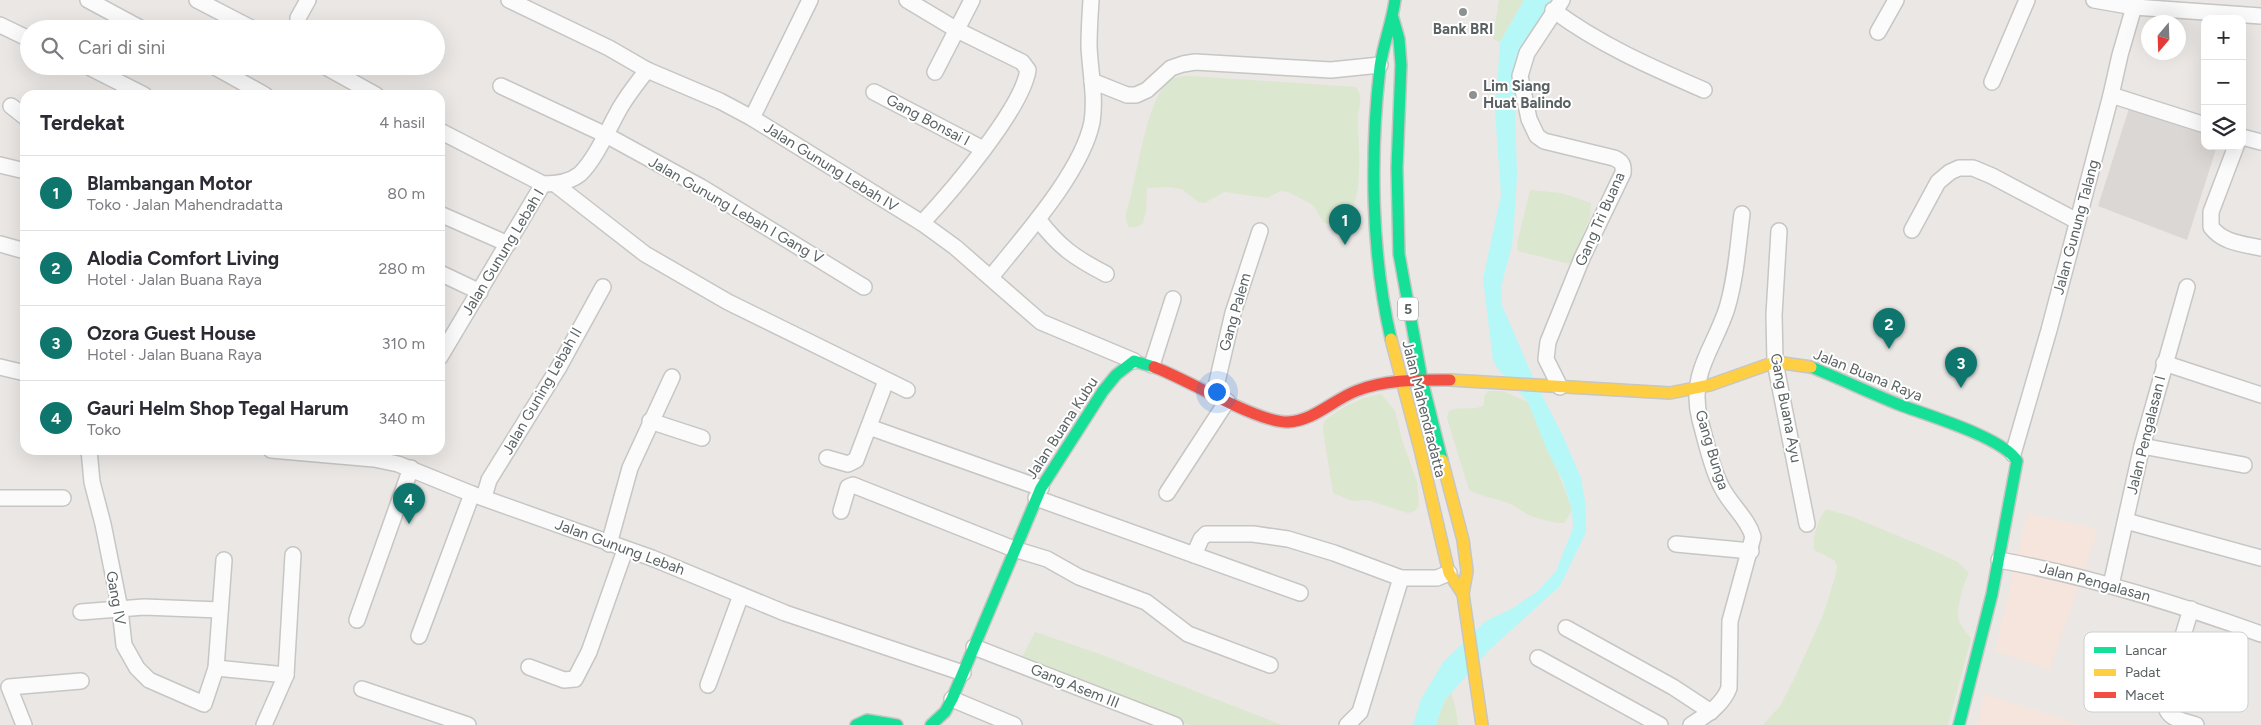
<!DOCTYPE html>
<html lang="id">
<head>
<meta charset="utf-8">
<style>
  body { margin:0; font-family:Figtree,sans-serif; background:#f2f2f3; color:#2b2b33 }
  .controls { position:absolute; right:15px; top:15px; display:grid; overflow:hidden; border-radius:10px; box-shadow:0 5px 20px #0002 }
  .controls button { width:45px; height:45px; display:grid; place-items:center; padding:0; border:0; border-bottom:1px solid #e1e1e2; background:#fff; color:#2b2b33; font:25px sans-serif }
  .compass { position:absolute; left:2141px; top:15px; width:45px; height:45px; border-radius:50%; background:#fff; box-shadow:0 5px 20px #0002; rotate:199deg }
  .you { position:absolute; left:1216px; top:391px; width:18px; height:18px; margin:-12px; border:4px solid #fff; border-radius:50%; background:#1a73e8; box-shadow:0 0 0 8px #1a73e833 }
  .badge { display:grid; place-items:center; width:32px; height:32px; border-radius:50%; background:#0f766e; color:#fff; font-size:16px; font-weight:700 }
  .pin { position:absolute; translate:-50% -41px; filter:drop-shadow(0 1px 2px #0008) }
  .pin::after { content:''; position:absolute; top:26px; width:18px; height:15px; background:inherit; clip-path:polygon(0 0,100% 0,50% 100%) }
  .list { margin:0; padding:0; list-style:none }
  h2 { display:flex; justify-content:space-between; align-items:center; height:65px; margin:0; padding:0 20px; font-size:21px }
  h2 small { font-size:16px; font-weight:400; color:#7c7c81 }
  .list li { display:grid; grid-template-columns:32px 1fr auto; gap:15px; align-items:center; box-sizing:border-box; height:75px; padding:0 20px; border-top:1px solid #e1e1e2 }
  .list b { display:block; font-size:19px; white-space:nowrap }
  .list p { margin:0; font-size:16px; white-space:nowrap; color:#7c7c81 }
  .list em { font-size:16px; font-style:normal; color:#7c7c81 }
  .icon { flex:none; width:28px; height:28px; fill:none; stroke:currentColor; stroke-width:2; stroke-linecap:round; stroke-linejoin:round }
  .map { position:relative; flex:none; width:2261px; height:725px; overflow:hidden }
  .search { position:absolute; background:#fff; box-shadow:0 5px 20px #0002; left:20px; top:20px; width:425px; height:55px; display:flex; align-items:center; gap:12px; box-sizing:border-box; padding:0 18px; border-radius:28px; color:#7c7c81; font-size:19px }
  .panel { position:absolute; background:#fff; box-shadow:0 5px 20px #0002; left:20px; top:90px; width:425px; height:365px; border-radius:15px }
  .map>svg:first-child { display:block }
</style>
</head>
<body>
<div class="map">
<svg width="2261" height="725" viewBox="0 0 2261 725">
  <rect width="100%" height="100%" fill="#ebe7e4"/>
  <g fill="#f6e5dc">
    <path d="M2027 513 2098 529 2050 670 1995 651Z"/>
    <path d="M1984 694 2083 725H1977Z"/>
  </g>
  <path fill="#dbd7d4" d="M2131 102 2205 125V146H2217L2187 240 2098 206Z"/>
  <g fill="#dce7cf">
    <path d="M1499 0H1524L1500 42 1493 39Z"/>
    <path d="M1191 76 1356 87C1365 99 1357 110 1358 124 1358 149 1369 233 1324 223L1313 205 1288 192 1280 191 1268 198 1224 192 1205 203 1198 202 1182 189 1168 187 1147 188 1146 210 1143 223 1137 227H1129L1126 221V214C1137 182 1145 101 1169 81 1176 76 1183 76 1191 76Z"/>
    <path d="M1530 190 1562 193 1591 203 1590 218 1570 264 1518 251 1517 244Z"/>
    <path d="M1488 391H1502L1528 402C1542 439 1560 473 1572 510L1564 523C1557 524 1534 518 1527 514 1521 511 1516 506 1510 504 1496 498 1483 497 1469 490L1447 418 1449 411C1461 405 1474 412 1484 405V397Z"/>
    <path d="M1381 394 1395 411 1402 440 1417 482 1419 505 1415 511 1408 513 1367 500 1352 501 1333 493 1323 430 1324 422C1337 409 1363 396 1381 394Z"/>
    <path d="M1826 509 1853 517 1932 550 1958 562 1969 573C1964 582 1954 614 1960 623 1963 629 1968 634 1971 639L1948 725H1763L1780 706 1794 679 1823 615 1836 574 1837 566 1834 560 1814 550C1812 538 1818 519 1826 509Z"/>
    <path d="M1035 632 1097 653 1282 725H1189L1020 661Z"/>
    <path d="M1451 693 1456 710 1458 725H1436L1444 701Z"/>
  </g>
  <path fill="#b6f8f7" d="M1524 0H1551L1526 41 1514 72 1517 176 1514 224 1512 245 1501 287 1502 305 1535 382 1562 434 1581 478 1586 507V532L1560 586 1488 651 1444 701 1436 725H1413L1421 699 1444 661 1486 621 1513 608 1538 591 1556 571 1573 528 1572 510 1563 481 1547 450 1528 402 1497 368 1493 360 1483 279 1501 195 1495 113 1500 42Z"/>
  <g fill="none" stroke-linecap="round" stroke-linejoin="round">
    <g stroke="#c6c6c4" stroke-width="18">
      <g id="street">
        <path d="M88 0 142 29"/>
        <path d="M197 0 253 29"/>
        <path d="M509 0 609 48 647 70 720 101 752 118 922 223 955 247 1041 322 1134 361"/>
        <path d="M907 0 957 30 1022 62 1028 70C1022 109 951 192 922 223"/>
        <path d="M2094 0 2134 7 2261 16"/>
        <path d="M1553 10C1600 45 1651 67 1704 90"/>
        <path d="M298 18 308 0"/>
        <path d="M0 25 29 39"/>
        <path d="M1878 32 1896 0"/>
        <path d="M87 66 144 95"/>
        <path d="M213 66 265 95"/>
        <path d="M324 66 376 95"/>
        <path d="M935 72 972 0"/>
        <path d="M1092 81 1127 95H1136L1147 90 1171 68 1183 64 1195 62 1331 70 1380 65"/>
        <path d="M1992 82 2027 0"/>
        <path d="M501 86 606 135 701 187 864 287"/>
        <path d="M874 92 983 149"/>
        <path d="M2111 95 2205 125"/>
        <path d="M11 106 25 117"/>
        <path d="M752 118 810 0"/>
        <path d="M440 131 543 184C555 184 570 182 580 174 596 159 609 127 620 108 628 94 638 82 647 70"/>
        <path d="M2242 137 2261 142"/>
        <path d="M2236 146 2211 212V227C2223 243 2243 244 2261 248"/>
        <path d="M0 165 25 171"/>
        <path d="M555 184 645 254 728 302 907 390"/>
        <path d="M440 214 508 244"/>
        <path d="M1038 219C1059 247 1075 258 1106 274"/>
        <path d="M1912 230 1938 182 1950 172 1959 168H1973L1992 176 2077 221"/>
        <path d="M1779 231 1774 315 1775 362 1807 524"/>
        <path d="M0 244 25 251"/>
        <path d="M440 273 480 292"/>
        <path d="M991 277C1023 237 1082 172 1092 122 1096 97 1090 71 1089 46 1089 31 1090 15 1091 0"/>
        <path d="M440 357 543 184"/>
        <path d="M2164 363 2261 395"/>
        <path d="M1152 365 1173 299"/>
        <path d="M0 367 25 373"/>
        <path d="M1560 387 1546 359 1548 342 1582 258 1623 173C1624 164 1621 161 1614 158L1544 141 1537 136 1529 119 1520 76 1527 53 1562 0"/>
        <path d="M1214 395 1233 313 1260 231"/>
        <path d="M650 421 702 438"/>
        <path d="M869 427 1041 488"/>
        <path d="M2142 446 2244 465"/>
        <path d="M89 450 92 482 103 524 120 609 124 645 137 668 149 680 204 704 216 668 224 560"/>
        <path d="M271 450 374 459 398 464 472 494 652 558 785 613 963 673"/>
        <path d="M2013 454 2049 330 2111 95 2120 55 2136 0"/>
        <path d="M827 458 848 464 856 460 886 381"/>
        <path d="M1167 493 1227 401"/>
        <path d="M484 497 489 480 559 367 603 287"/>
        <path d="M0 498H63"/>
        <path d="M1036 498 1300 593"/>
        <path d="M841 511 848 487 853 485 1014 549 1047 559 1079 577 1146 602 1188 634 1270 665"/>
        <path d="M2126 521 2261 558"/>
        <path d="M609 544 630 468 672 377"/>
        <path d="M1676 544 1751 551"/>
        <path d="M1194 555 1201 539 1206 534H1253L1288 539 1334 553 1401 578H1437L1449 573"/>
        <path d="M1999 560C2089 576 2175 603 2261 634"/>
        <path d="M2111 585 2142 446 2187 287"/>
        <path d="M2191 609 2165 695C2163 718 2176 719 2196 725"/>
        <path d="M81 612 144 607 220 610"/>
        <path d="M357 620 411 468"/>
        <path d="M1566 628 1673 687 1711 712"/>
        <path d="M419 636 472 494"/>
        <path d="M974 647 1175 725"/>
        <path d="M1538 658 1660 725"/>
        <path d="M529 667 564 680 575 679 589 652 625 550"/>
        <path d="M216 668 286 675"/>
        <path d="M708 685 741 595"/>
        <path d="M362 689 468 725"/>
        <path d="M952 699 1014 725"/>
        <path d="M24 725 9 687 81 681"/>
        <path d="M264 725 286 675 293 555"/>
        <path d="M1347 725 1360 712 1401 578"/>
        <path d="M1691 725C1706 715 1722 706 1729 688L1730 621 1753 537C1748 518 1730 505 1721 486 1711 467 1706 441 1700 420 1688 373 1714 349 1727 308 1736 278 1738 245 1742 214"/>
      </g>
    </g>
    <g stroke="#c6c6c5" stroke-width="14">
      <g id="fast">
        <path d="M1393 18 1399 39 1401 65 1397 168 1399 254 1422 380 1442 460"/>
        <path d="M1391 339C1371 253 1370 154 1380 67 1383 44 1392 23 1395 0"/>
        <path d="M1811 367C1841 379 1870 393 1900 405 1927 415 2004 438 2017 461L1992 594 1959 725"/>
        <path d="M856 725 867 720 897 725"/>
        <path d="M931 725 945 712 952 699 1041 488 1103 391 1116 375 1134 361 1154 367"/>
      </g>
    </g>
    <g stroke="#c6c6c5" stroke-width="14">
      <g id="slow">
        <path d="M1391 339 1420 449 1449 573 1463 594"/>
        <path d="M1450 380 1670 393 1710 385 1775 362 1811 367"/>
        <path d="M1442 460 1463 540 1467 571 1463 594 1482 725"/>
      </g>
    </g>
    <g stroke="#c6c6c5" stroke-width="14">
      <path id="jam" d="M1154 367C1187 379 1258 423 1288 422 1313 421 1333 400 1356 391 1386 379 1419 380 1450 380"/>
    </g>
    <use href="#street" stroke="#fcfbfb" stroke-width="15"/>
    <use href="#fast" stroke="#16e098" stroke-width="11"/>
    <use href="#slow" stroke="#ffcf43" stroke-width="11"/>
    <use href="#jam" stroke="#f24e42" stroke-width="11"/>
  </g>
  <g fill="#8d9190" stroke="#fff" stroke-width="2">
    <circle cx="1463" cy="12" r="5"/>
    <circle cx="1473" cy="95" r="5"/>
  </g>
  <g text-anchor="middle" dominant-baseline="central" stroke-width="4" stroke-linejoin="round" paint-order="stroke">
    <rect fill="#fff" stroke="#8c9192" stroke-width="1" x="1398" y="297.5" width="20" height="23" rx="4"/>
    <g font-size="14" font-weight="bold" fill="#5a6263">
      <text x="1408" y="309">5</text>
    </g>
    <g font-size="15" font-weight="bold" fill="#5a6263" stroke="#fff">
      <text x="1463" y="29">Bank BRI</text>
      <text x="1483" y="86" text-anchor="start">Lim Siang<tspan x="1483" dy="17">Huat Balindo</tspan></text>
    </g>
    <g font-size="15" fill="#5a6263" stroke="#fff">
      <text transform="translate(928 120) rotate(28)">Gang Bonsai I</text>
      <text transform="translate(831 167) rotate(32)">Jalan Gunung Lebah IV</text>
      <text transform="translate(736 210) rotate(30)">Jalan Gunung Lebah I Gang V</text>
      <text transform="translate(1600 219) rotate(-66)">Gang Tri Buana</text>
      <text transform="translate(2076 227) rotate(-75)">Jalan Gunung Talang</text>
      <text transform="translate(503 252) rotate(-59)">Jalan Gunung Lebah I</text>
      <text transform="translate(1235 312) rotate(-74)">Gang Palem</text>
      <text transform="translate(1868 375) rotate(22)">Jalan Buana Raya</text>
      <text transform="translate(542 391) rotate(-60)">Jalan Guning Lebah II</text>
      <text transform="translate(1786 408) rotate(79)">Gang Buana Ayu</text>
      <text transform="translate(1424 409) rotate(76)">Jalan Mahendradatta</text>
      <text transform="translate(1062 428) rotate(-57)">Jalan Buana Kubu</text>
      <text transform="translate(2146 435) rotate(-76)">Jalan Pengalasan I</text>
      <text transform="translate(1712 450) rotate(73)">Gang Bunga</text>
      <text transform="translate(620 547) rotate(20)">Jalan Gunung Lebah</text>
      <text transform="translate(2095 582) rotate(15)">Jalan Pengalasan</text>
      <text transform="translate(116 598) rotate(80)">Gang IV</text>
      <text transform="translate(1075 686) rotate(22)">Gang Asem III</text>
    </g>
  </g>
  <rect x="2084" y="632" width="164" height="80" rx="8" fill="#fff" stroke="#ced0d0" stroke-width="1"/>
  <rect x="2094" y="647" width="22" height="6" fill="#16e098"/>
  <rect x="2094" y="669" width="22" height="7" fill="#ffcf43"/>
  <rect x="2094" y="692" width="22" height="6" fill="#f24e42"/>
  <g font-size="14" fill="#5a6263">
    <text x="2125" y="655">Lancar</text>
    <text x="2125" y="677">Padat</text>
    <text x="2125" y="700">Macet</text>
  </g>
</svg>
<div class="controls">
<button>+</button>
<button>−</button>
<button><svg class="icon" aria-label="layers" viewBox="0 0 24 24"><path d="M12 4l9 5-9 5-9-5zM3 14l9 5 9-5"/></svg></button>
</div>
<svg class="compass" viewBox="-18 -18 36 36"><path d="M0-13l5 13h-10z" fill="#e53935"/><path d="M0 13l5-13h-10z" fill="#7c7c81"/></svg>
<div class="you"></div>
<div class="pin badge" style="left:1345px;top:245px">1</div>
<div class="pin badge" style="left:1889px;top:349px">2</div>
<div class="pin badge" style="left:1961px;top:388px">3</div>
<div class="pin badge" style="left:409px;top:524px">4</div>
<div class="search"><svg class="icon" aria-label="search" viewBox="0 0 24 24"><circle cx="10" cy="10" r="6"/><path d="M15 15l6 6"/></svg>Cari di sini</div>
<section class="panel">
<h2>Terdekat<small>4 hasil</small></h2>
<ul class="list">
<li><span class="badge">1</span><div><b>Blambangan Motor</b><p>Toko · Jalan Mahendradatta</p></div><em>80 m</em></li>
<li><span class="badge">2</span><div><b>Alodia Comfort Living</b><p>Hotel · Jalan Buana Raya</p></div><em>280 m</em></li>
<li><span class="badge">3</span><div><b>Ozora Guest House</b><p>Hotel · Jalan Buana Raya</p></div><em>310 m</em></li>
<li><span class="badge">4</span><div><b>Gauri Helm Shop Tegal Harum</b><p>Toko</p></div><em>340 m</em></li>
</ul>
</section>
</div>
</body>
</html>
